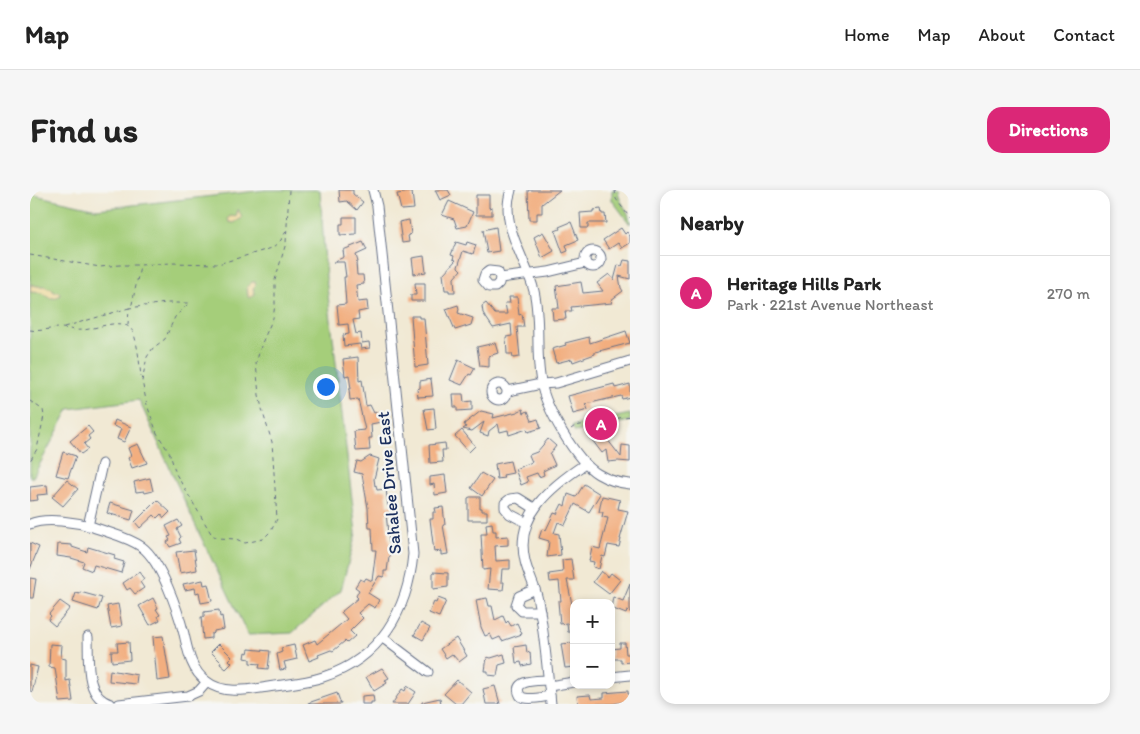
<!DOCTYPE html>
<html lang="en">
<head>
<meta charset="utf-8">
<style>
  body { margin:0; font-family:Itim,sans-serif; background:#f6f6f6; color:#222 }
  .controls { position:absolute; right:15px; bottom:15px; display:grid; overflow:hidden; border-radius:10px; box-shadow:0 2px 8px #0003 }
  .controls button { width:45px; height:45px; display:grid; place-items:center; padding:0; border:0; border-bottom:1px solid #e0e0e0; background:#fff; color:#222; font:25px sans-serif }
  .you { position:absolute; left:295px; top:196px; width:18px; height:18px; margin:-12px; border:4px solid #fff; border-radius:50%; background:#1a73e8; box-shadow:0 0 0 8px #1a73e833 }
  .badge { display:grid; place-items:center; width:32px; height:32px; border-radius:50%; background:#db2777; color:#fff; font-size:16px; font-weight:700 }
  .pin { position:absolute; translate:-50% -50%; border:2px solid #fff; box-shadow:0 1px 5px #0006 }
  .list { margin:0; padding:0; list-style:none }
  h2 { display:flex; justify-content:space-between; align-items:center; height:65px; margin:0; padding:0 20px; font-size:21px }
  h2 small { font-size:16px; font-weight:400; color:#767676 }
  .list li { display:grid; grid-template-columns:32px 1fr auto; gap:15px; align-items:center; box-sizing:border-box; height:75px; padding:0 20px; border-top:1px solid #e0e0e0 }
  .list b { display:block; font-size:19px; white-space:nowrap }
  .list p { margin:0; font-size:16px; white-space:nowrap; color:#767676 }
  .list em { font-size:16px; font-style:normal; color:#767676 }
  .map { position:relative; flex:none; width:600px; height:514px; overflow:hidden; border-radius:15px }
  header { display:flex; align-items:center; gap:30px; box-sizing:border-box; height:70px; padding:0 25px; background:#fff; border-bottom:1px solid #e0e0e0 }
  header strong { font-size:24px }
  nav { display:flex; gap:28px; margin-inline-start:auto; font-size:18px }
  .intro { display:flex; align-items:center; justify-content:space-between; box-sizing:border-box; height:120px; padding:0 30px }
  h1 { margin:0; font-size:35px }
  .button { padding:12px 22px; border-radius:15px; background:#db2777; color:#fff; font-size:18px; font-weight:700 }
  main { display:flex; gap:30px; padding:0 30px }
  aside { flex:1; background:#fff; border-radius:15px; box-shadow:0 2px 8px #0003 }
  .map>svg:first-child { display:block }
</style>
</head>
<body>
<header>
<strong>Map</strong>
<nav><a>Home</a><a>Map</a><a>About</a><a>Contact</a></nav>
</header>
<div class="intro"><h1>Find us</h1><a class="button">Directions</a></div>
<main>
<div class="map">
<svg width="600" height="514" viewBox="0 0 600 514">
  <rect width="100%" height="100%" fill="#f6f6f2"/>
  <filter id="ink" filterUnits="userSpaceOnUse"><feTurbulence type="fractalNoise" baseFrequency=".02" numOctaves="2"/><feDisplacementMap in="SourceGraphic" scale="10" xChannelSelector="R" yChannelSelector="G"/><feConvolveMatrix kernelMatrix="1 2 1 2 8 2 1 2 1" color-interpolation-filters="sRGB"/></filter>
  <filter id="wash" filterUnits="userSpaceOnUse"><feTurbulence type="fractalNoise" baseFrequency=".0096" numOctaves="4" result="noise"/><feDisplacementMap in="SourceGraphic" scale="20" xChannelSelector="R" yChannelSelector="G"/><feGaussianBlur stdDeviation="1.12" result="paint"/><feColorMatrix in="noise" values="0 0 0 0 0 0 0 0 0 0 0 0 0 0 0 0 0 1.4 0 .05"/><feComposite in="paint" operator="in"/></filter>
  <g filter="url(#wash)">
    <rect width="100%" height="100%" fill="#f1e9d4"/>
    <g fill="#a5ce7a" stroke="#607e6c">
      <path d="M236 0H290L296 88 326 343 311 400 262 443 218 445 169 343 109 210 39 219 3 287H0V4L67 19Z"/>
      <path d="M582 0H588C589 16 600 18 600 34L582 10Z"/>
      <path d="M600 224V231L545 242 542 236Z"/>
    </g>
    <g fill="#eeda9e" stroke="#84847e">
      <path d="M208 19 212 28 204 33 199 32 198 28 201 26 206 27Z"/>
      <path d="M222 92H225L226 95 223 98 225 104 220 108 218 107 217 97Z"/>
      <path d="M1 94 7 96H15L18 98H21L24 102H29L30 105 27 108H19L13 103 0 102Z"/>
    </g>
    <g id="blocks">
      <g fill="#f2ae7f">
        <path d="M309 0H323V4L333 12 327 20 317 11 310 12Z"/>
        <path d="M405 0H418L421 5 410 10Z"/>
        <path d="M498 0H530L512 14V23H507V30H499Z"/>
        <path d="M382 2 384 19 371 20 367 4Z"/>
        <path d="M446 5H459V18L462 17V25H446Z"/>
        <path d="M419 11 443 22 437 36 427 38 424 29 412 25Z"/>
        <path d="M571 19 572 24H575L576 33H558V38H551L550 23 563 22V20Z"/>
        <path d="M313 27H326V44L310 45V34H313Z"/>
        <path d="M379 30 381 44 378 45 379 52 372 53 369 32Z"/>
        <path d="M541 32 548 50 536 55 538 61 533 63 525 41 530 39 529 37Z"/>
        <path d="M466 37 469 61 457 63 453 40Z"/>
        <path d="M591 38 595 44 597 42 600 46V53L592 58 588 53 579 59 573 50Z"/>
        <path d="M513 42 524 61 512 68 504 47Z"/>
        <path d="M333 52 337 60 326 65 328 72 326 73 327 85H333L334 94 326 95 328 112 337 111 338 120 328 122 329 129 323 130 326 144 331 143 332 153 339 152 340 158 331 159 330 154 314 156 313 145 319 144 318 134 309 135 307 115 316 114 314 87H316L314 72H303L314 67 313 60Z"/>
        <path d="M426 52 436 55 437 52 446 55 443 64 433 61 428 77 431 80 424 88 425 102H419V100H415L413 84 426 70 423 69 424 66 421 65Z"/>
        <path d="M394 66 396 82 384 84 382 68Z"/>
        <path d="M594 70 600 71V89L589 86 591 98 593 101 581 110 582 113 541 117 542 121H535L536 129 523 130 522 118H529L526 96 551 92 553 103 573 101 567 93 579 84 584 90 588 75 592 76Z"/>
        <path d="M385 93H395V111H381V105H386Z"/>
        <path d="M479 107H487L489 125 492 124 494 137H487L490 167 483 168 482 164H477L476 147 482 146 481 134 463 138 453 123 452 116 456 113 465 124H477L475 113H480Z"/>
        <path d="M428 115 429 119 428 123 443 128 441 135 425 140 416 119Z"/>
        <path d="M381 126H389V128H394L398 175 385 177Z"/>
        <path d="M596 141 600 153 565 162V164L543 172 542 169 526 173 522 159 536 155 535 153 559 147 560 153Z"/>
        <path d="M465 153 468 163 459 166V177L450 176 447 157Z"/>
        <path d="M328 167 329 191 332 190 336 216 340 215 344 223 349 221 351 232 341 234 342 248H339L340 260 326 261 324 241 335 240 328 209 320 210 319 199H321L319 185 315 186 313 169Z"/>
        <path d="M428 170 445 178 441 185 439 184 432 195 420 190Z"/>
        <path d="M401 189 403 206 388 207 387 199 390 198V191Z"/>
        <path d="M584 194 585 198 600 194V207L592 209 591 206 556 214 558 220 543 224 538 206Z"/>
        <path d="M423 204H433L434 212 442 211V220L427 221V217H424Z"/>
        <path d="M404 218 406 239 398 240 394 219Z"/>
        <path d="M493 219 494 223 498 221 502 231 508 229 511 238 498 242 497 239 479 245 478 240 470 242 468 234 459 241 458 246 450 243 454 232 442 241 433 239 436 237 434 234 451 221 464 224 463 228 487 222Z"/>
        <path d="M85 230 101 237 94 252 87 249 91 239 83 236Z"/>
        <path d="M58 236 63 242 58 246 60 249 54 254 58 259 51 264 40 251Z"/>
        <path d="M432 240 445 256 439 262 425 246Z"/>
        <path d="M570 240 591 267 592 255 600 256V272L588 271 578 272 576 260 572 263 559 246 564 241Z"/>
        <path d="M518 249 526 256 520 264 525 275 513 281 514 285 509 287 507 283 496 287 498 292 491 295 485 279 502 272 499 265 507 262Z"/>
        <path d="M415 253 416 260H412L413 272 400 273 399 255Z"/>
        <path d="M108 254 117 273 102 278 98 268 101 266 98 258Z"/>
        <path d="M33 262 46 266 38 288 26 285Z"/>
        <path d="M340 266 349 269 344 289 345 296 346 295 347 300 356 299 358 316 364 315V323H356L359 353H362L368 359 359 367 357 381H354V387L349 386 338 403 349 410 345 418 338 414 328 423 333 428 320 441 325 446 317 453 315 451 303 461 301 460 288 465 289 467 279 471 273 455 285 450 287 454 317 429 311 422 328 408 326 406 329 400 325 397 330 389 334 391 336 388 342 391 346 360H343L342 338H339L338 318 332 284 324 282 327 271 331 272Z"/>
        <path d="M480 271 483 283 473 285 474 288 467 289 465 274Z"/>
        <path d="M451 283 463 290 452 306 441 298Z"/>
        <path d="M415 285 417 303 405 305 404 294 400 295V287Z"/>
        <path d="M120 288 123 301 115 303 114 301 106 302 104 292Z"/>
        <path d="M37 290 48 299 33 316 22 307Z"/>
        <path d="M554 294 570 304 559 322 545 314 535 335 528 332 524 343 529 344 531 365 517 367 519 351 509 348 512 339 516 340 524 323 527 324 532 314 535 316 538 304 546 307Z"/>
        <path d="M17 295 18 304 7 305 8 310 0 311V297Z"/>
        <path d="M572 306 590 310 588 319 598 321 590 349H591L589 357 578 355 575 367 572 366 569 379 563 377 564 372 559 371 562 357 570 359 578 328 572 327 573 322H569Z"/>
        <path d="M440 307H450V318H452V321H457V330H438V308Z"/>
        <path d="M127 310 140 322 134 328 131 324 127 328 124 325 110 338 105 332Z"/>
        <path d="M80 313 104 320 101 330 77 323Z"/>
        <path d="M413 317 415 335H413L418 364 411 365V361L404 362 400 329H403V322H406L405 318Z"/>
        <path d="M148 330 152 336 147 339 151 347 149 349 151 353 140 357 137 352 140 350 138 347 141 346 136 336Z"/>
        <path d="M462 333 463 341H466V347L478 346V355L465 356 466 371 480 370V379H472L471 392H474L473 400 458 399 460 379 453 380 451 344H457L456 334Z"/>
        <path d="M0 353 9 357 0 379Z"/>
        <path d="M28 354 42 355V357L57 362 58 357 85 365 84 369 94 372 91 383 64 375 62 381 52 377 54 372 41 368 27 366Z"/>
        <path d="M164 360 167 380 150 383 146 362Z"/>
        <path d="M541 369 544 390H537L544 424V442H538L537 433 530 434 528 411H531L529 391 520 392 519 384 533 382 532 370Z"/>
        <path d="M571 381 578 387 581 383 590 390 579 404 563 392Z"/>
        <path d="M109 382 114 389 110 392 114 398 105 404 100 398 97 400 93 393Z"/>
        <path d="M403 382 418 383V397L403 399Z"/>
        <path d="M0 388 6 389 3 408H0Z"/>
        <path d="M173 390 174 395 178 394 182 411 171 413 169 402 166 403 165 398 155 400 153 394Z"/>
        <path d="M600 394V422L597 421 596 424 581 418 583 407 593 411Z"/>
        <path d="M50 402 72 408 68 420 43 412 46 403 50 404Z"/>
        <path d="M123 408 128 418 126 419 130 425 128 426 130 430 120 435 109 416Z"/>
        <path d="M408 408 416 411 409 427 399 423 404 412 406 413Z"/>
        <path d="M457 408 459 416H462L465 430 473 426 476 433 478 431 481 436 487 433 492 444 472 451 470 447 463 450 460 444 455 446 451 437 446 410Z"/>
        <path d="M30 411 40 418 25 436 18 430 21 426 19 424Z"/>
        <path d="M88 414 92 436 81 438 77 416Z"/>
        <path d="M189 420 190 427 192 426 194 439 184 441V443L181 444V448L173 449 171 427H174V422Z"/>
        <path d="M391 433 400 438 393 450 384 445Z"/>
        <path d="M133 446 140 489 127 491 123 447Z"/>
        <path d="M426 448 437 466 429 472 422 464 416 468 410 459Z"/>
        <path d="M99 452 100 470 82 472 81 461H88L87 453Z"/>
        <path d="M542 453 544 457V477L535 478 531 454Z"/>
        <path d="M590 453H595L596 464H600V472L591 473V469H581V459L590 458Z"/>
        <path d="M20 454 32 455 31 468 36 469V491L40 490 43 511 30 512 25 478 19 477Z"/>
        <path d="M189 454 202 467 199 470 202 473 196 479 190 474 191 472 181 462Z"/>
        <path d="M264 455 267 469 254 472 256 479 250 480 247 464 252 462 251 458Z"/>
        <path d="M496 455 497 463 500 462 501 474 492 476 491 472 486 473 484 457Z"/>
        <path d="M219 459 240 461 238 479 229 478 230 474 220 473V469L215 468 216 462 218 463Z"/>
        <path d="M474 464 476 473 469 475 467 486 458 485V481H455L457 467 461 468Z"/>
        <path d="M0 475 8 477 2 502 0 501Z"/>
        <path d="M352 478 359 488 355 490 357 493 344 501 336 487Z"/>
        <path d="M80 480 107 485 106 494 79 491Z"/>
        <path d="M427 490 441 502 431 514H426L414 504Z"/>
        <path d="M377 496 386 502 378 514H362L372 499 375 501Z"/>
        <path d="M465 496 470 514H456L453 499Z"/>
        <path d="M598 501V504H600V514H594V512L582 514H548L547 506 560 505 561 509 574 508V503Z"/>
        <path d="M307 503 311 514H278V513Z"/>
        <path d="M343 505 344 512H341V514H332V506Z"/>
        <path d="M410 508 411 514H392V512Z"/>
      </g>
    </g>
  </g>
  <g filter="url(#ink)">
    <use href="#blocks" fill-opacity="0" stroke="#667087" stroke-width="1"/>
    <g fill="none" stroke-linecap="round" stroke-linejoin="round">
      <g stroke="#667087" stroke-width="11">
        <g id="minor">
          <path d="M481 0C469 35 496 68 504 101 511 131 505 162 511 192 515 217 546 271 568 284 578 290 589 293 600 294"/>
          <circle cx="563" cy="69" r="8"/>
          <path d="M470 88 468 82 459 81 455 84 453 90 459 97H465L469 93 470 88 518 82 555 73"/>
          <circle cx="469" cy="202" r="8"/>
          <path d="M478 201 511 194 526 193 600 171"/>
          <path d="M497 333 480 324 475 318V313L480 309 488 308 504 318"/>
          <path d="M0 334C16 327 46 332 63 337 79 343 98 347 112 357 131 371 148 421 154 444 158 461 161 480 176 491 193 505 218 500 238 497 256 494 275 493 293 487 350 469 378 420 383 364L347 16 343 0"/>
          <path d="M58 336 72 274"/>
          <path d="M505 399 489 406 486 415 492 421H510"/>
          <path d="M58 447C59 469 54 507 81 514"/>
          <path d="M353 448 398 482"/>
          <path d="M581 487 600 485"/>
          <path d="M518 490C510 491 484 489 489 503 490 506 492 508 495 508 502 510 513 507 520 506"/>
          <path d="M519 496 544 492"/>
          <path d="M89 514 158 506 169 501 177 492"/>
          <path d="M521 514C517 480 515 445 508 411 506 397 498 385 495 371 484 325 522 296 555 274"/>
        </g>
      </g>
      <g stroke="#667087" stroke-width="1" stroke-dasharray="4 4" stroke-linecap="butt">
        <path d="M585 0 586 9 600 28"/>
        <path d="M0 65 70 77 89 75H110L141 73 188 74 242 58 251 50 258 38"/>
        <path d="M98 135 99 118 136 113H159L145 127 135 149 123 158 117 167 112 191 117 215 127 243 140 264 146 284 182 345 188 348 206 349 215 353 233 349 241 341 247 329 242 252 233 223 229 205 226 173 232 153 243 128 245 115V90L256 53 259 0"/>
        <path d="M34 137 99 118 102 114 110 77"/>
        <path d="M0 140C10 142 20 138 30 138 38 138 45 141 53 140 66 139 91 127 101 139 107 145 110 177 111 187"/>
        <path d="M0 211 13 220 14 226 7 259 0 271"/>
        <path d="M541 239 545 236 600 226"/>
      </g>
      <use href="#minor" stroke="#fff" stroke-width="9"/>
    </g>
  </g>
  <g text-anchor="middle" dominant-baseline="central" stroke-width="4.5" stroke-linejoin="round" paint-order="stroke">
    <g font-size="18" fill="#1b2f5e" stroke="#f6f6f2">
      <text transform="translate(359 293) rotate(-95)">Sahalee Drive East</text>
    </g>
  </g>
</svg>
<div class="controls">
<button>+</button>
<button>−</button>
</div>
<div class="you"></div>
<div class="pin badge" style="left:571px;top:234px">A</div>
</div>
<aside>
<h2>Nearby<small></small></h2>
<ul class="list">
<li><span class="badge">A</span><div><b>Heritage Hills Park</b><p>Park · 221st Avenue Northeast</p></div><em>270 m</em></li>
</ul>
</aside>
</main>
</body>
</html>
